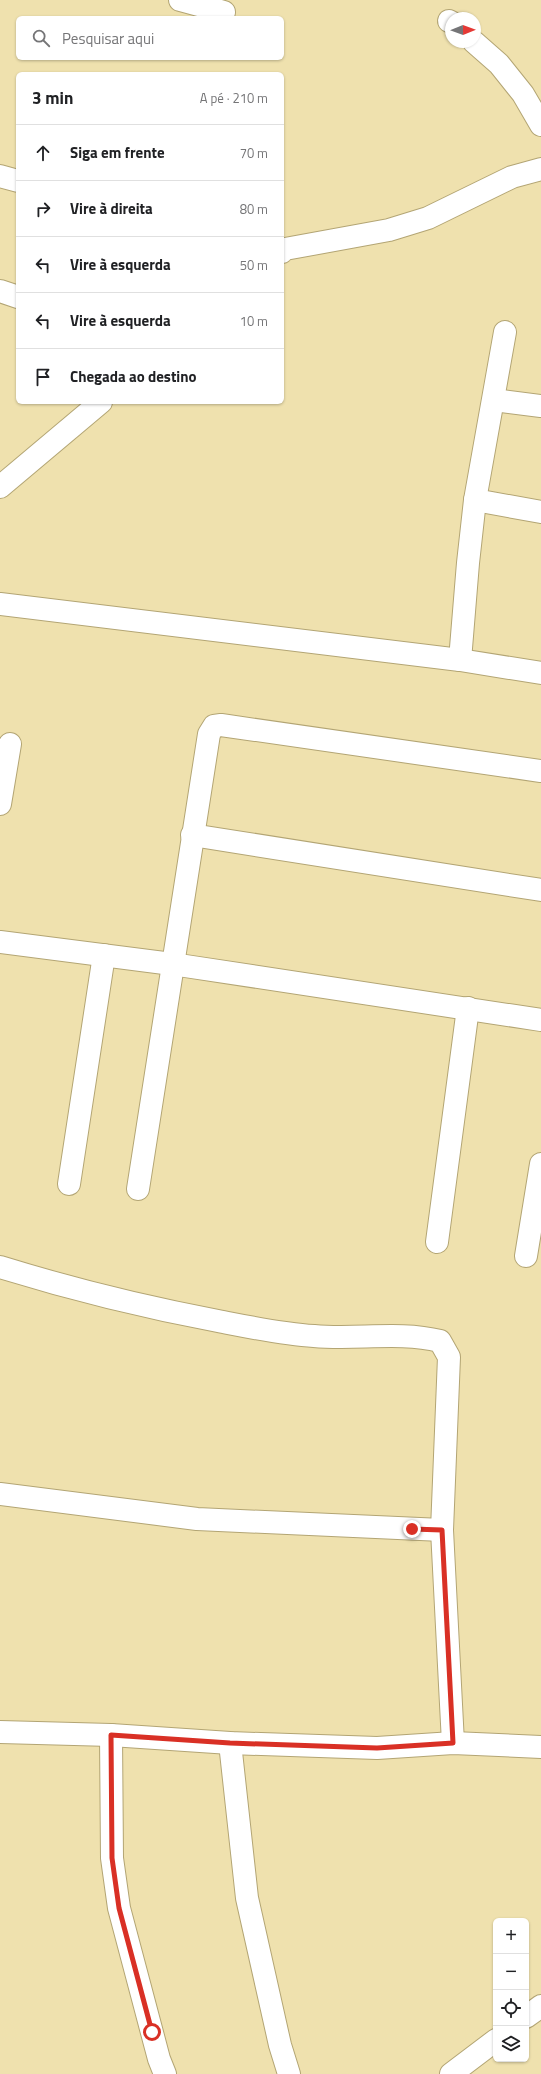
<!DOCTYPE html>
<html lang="pt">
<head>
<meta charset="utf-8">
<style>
  body { margin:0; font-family:"Titillium Web",sans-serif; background:#f6f6f6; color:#202124 }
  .controls { position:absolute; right:12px; bottom:12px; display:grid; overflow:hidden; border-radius:6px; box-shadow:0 1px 3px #0004 }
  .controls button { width:36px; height:36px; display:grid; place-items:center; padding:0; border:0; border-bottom:1px solid #e0e0e0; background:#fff; color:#202124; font:20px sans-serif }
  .compass { position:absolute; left:445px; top:12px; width:36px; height:36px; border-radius:50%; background:#fff; box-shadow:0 1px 3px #0004; rotate:89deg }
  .stop { position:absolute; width:12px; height:12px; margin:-9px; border:3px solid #d93025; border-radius:50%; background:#fff }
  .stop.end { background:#d93025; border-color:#fff; box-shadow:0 1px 4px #0008 }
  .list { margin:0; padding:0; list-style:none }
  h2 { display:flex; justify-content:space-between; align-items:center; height:52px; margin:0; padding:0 16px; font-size:17px }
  h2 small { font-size:13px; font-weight:400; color:#757577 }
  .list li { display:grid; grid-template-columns:26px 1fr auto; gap:12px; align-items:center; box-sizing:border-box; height:56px; padding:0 16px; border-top:1px solid #e0e0e0 }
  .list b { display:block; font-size:15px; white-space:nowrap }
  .list em { font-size:13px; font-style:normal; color:#757577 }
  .icon { flex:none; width:22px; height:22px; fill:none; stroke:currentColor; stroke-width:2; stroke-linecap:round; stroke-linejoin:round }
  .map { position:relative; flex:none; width:541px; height:2074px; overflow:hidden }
  .search { position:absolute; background:#fff; box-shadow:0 1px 3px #0004; left:16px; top:16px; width:268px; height:44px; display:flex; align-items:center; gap:10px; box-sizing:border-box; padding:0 14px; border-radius:6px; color:#757577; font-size:15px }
  .panel { position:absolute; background:#fff; box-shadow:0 1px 3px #0004; left:16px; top:72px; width:268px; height:332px; border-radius:6px }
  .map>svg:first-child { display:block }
</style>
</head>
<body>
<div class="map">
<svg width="541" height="2074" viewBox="0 0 541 2074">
  <rect width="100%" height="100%" fill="#efe1ae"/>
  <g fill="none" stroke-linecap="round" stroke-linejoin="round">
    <g stroke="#b3a574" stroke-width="24">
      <g id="street">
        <path d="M180 0 224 12"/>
        <path d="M449 21 451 22"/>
        <path d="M474 42 499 64 523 94 541 125"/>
        <path d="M0 176 18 181"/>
        <path d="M282 252 285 249 389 230 428 218 512 177 541 169"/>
        <path d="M0 291 18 297"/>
        <path d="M494 400 541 406"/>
        <path d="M0 487 101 402"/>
        <path d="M475 500 541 512"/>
        <path d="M0 604 460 660 541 673"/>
        <path d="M460 660 468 563 475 500 505 332"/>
        <path d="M0 804 10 744"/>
        <path d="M192 835 541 890"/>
        <path d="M0 942 172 964 541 1020"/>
        <path d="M69 1184 104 955"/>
        <path d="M138 1189 209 734 214 726 221 725 541 771"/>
        <path d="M437 1242 468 1008"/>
        <path d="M526 1256 541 1164"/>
        <path d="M0 1267C71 1289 144 1307 218 1321 249 1327 281 1334 314 1336 356 1340 399 1331 440 1341L449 1357 442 1530 453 1743"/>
        <path d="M0 1494 197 1519 442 1530"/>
        <path d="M0 1732 111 1735 230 1743 377 1748 453 1743 541 1747"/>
        <path d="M111 1735 112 1858 119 1908 159 2059 165 2074"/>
        <path d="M230 1743 247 1898 280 2045 289 2074"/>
        <path d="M526 2017 541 2006"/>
        <path d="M451 2074 496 2040"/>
      </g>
    </g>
    <use href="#street" stroke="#fff" stroke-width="22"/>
  </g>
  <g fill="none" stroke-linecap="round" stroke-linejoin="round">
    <path stroke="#d93025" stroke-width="5" d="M152 2032 119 1908 112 1858 111 1735 230 1743 377 1748 453 1743 442 1530 412 1529"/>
  </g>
</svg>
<div class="controls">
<button>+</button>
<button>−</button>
<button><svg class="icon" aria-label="locate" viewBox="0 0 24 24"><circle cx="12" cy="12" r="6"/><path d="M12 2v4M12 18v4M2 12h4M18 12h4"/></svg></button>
<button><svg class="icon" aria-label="layers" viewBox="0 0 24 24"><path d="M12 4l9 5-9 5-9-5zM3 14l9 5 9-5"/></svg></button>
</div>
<svg class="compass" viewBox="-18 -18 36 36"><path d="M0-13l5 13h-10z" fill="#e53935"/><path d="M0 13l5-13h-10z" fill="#757577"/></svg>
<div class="stop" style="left:152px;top:2032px"></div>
<div class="stop end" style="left:412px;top:1529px"></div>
<div class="search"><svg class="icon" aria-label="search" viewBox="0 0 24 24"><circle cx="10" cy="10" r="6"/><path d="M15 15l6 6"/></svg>Pesquisar aqui</div>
<section class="panel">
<h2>3 min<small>A pé · 210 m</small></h2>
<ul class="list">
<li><svg class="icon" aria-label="ahead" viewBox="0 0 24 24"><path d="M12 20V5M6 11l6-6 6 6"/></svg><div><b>Siga em frente</b></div><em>70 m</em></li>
<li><svg class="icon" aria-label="right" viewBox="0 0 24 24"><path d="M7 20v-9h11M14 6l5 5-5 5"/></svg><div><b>Vire à direita</b></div><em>80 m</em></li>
<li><svg class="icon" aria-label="left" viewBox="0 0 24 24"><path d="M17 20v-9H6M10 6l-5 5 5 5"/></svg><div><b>Vire à esquerda</b></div><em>50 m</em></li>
<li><svg class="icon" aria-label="left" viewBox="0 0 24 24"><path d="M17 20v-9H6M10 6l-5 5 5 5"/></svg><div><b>Vire à esquerda</b></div><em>10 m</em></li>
<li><svg class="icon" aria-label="arrive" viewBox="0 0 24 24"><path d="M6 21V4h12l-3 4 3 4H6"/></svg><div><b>Chegada ao destino</b></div></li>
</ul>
</section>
</div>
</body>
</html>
